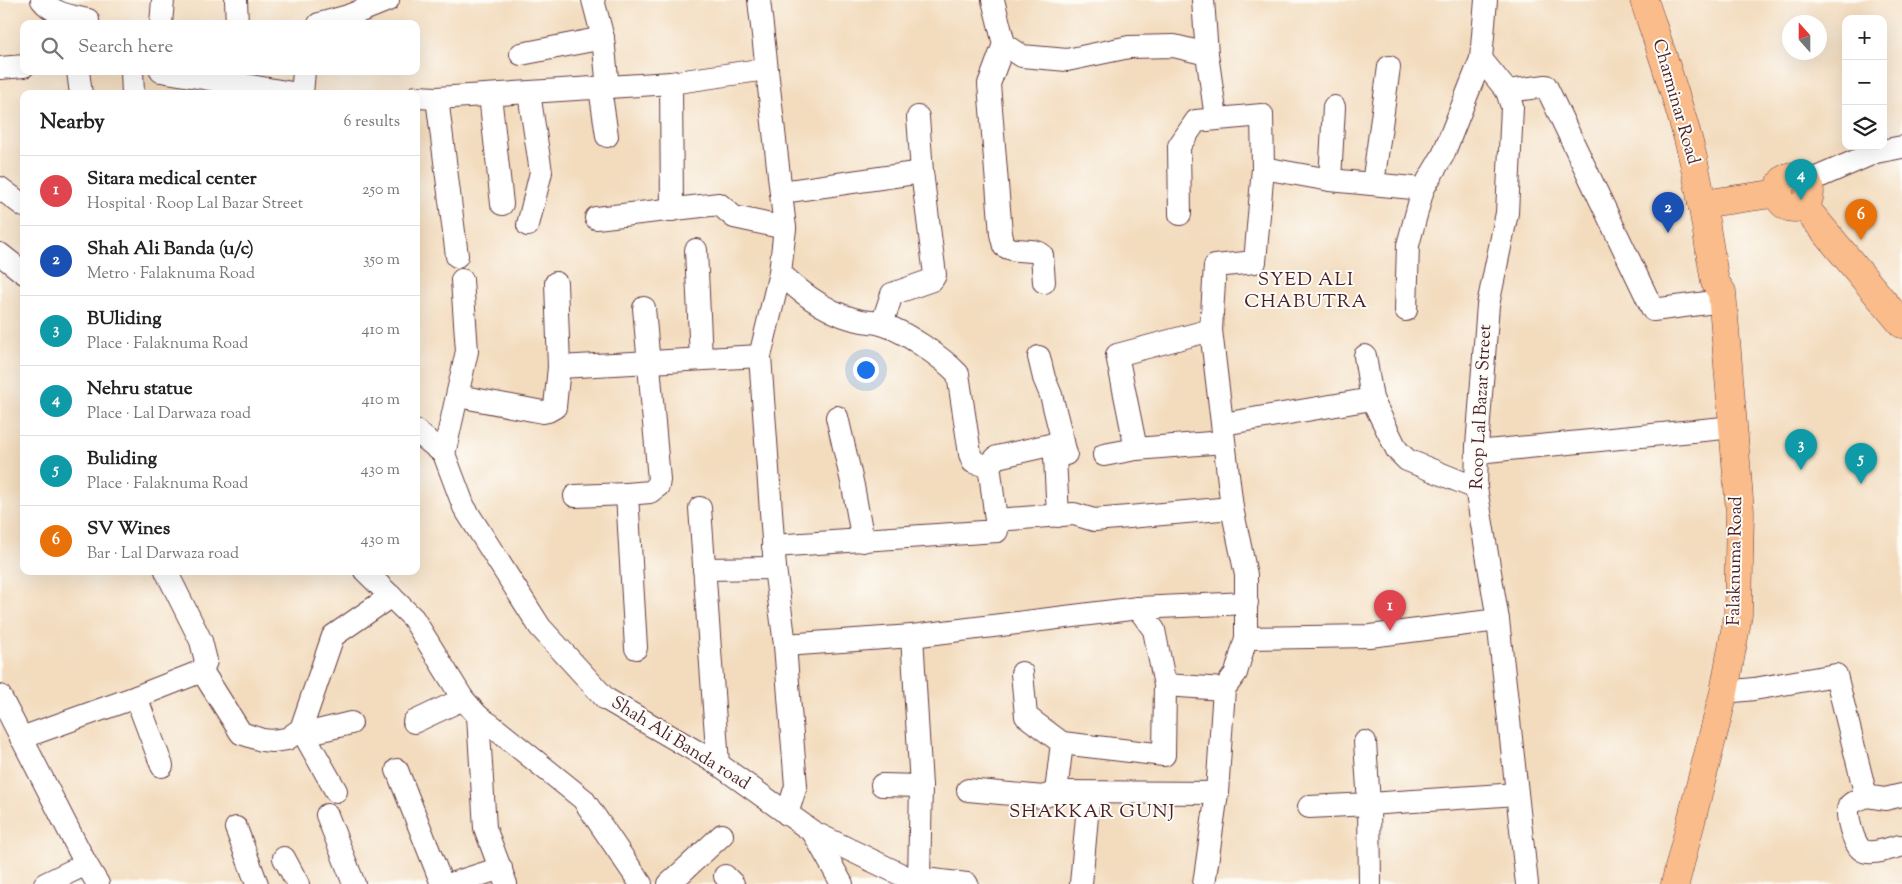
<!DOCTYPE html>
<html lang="en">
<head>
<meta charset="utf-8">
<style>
  body { margin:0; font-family:"Sorts Mill Goudy",serif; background:#f2f2f2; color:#222 }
  .controls { position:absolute; right:15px; top:15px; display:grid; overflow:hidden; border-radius:10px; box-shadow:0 5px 20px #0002 }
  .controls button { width:45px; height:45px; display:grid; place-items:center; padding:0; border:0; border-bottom:1px solid #e0e0e0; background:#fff; color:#222; font:25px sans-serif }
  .compass { position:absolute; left:1782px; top:15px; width:45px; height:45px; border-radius:50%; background:#fff; box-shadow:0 5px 20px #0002; rotate:339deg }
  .you { position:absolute; left:865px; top:369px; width:18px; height:18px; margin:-12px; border:4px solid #fff; border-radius:50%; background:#1a73e8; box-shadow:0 0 0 8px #1a73e833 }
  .badge { display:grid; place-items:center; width:32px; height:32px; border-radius:50%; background:#b45309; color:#fff; font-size:16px; font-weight:700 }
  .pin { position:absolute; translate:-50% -41px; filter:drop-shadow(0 1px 2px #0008) }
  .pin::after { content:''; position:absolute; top:26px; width:18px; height:15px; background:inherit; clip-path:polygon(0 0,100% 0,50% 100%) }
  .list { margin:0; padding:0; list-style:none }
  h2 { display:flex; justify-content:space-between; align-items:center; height:65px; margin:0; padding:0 20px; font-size:21px }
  h2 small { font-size:16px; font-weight:400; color:#767676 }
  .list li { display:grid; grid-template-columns:32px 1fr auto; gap:15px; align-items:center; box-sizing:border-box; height:70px; padding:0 20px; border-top:1px solid #e0e0e0 }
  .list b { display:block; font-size:19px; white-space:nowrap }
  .list p { margin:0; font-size:16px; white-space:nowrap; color:#767676 }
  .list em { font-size:16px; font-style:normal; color:#767676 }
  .icon { flex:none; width:28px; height:28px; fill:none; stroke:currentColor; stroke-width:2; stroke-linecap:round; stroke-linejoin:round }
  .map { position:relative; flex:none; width:1902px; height:884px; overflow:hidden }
  .search { position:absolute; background:#fff; box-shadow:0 5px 20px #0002; left:20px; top:20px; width:400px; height:55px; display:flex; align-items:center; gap:12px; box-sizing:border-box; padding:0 18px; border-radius:10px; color:#767676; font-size:19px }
  .panel { position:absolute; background:#fff; box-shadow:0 5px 20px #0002; left:20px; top:90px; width:400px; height:485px; border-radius:10px }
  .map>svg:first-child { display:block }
</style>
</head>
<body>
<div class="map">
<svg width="1902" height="884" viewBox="0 0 1902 884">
  <rect width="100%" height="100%" fill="#fdfcf7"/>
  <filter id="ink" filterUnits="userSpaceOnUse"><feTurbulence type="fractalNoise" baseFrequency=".02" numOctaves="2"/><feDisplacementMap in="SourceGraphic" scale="10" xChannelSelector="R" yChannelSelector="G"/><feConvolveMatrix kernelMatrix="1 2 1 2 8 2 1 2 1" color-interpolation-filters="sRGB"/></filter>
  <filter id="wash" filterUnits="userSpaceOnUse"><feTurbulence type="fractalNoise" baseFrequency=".0096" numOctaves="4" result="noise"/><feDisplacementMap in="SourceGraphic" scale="20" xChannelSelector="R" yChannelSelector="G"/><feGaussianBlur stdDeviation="1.12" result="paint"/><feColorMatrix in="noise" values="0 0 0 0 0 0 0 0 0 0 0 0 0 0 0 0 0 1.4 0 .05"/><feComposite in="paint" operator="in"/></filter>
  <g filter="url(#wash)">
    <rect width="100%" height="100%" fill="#f3dcbe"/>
  </g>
  <g filter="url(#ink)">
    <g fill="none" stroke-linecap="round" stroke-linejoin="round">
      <g stroke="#633b41" stroke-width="24">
        <g id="minor">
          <path d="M42 0C53 14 71 16 88 20L87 24"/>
          <path d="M236 0 237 24"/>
          <path d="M593 0 603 38 608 88"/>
          <path d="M759 0 785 228 780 273 760 356 775 568 785 645 796 786 787 814"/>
          <path d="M993 0 1004 44 989 84 1001 234 1004 246C1017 254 1033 247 1042 255L1044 282"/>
          <path d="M1203 0 1207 54 1216 118"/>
          <path d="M161 24 163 0"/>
          <path d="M319 24 348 16 388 0"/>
          <path d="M1004 44 1022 56 1067 60 1129 47 1174 46 1207 54"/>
          <path d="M521 54 603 38"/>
          <path d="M1481 59 1507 91 1512 107 1507 213 1488 305 1477 446 1476 488 1498 620 1527 884"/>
          <path d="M0 68 24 66"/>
          <path d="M78 71 81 94"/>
          <path d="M132 71 133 94"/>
          <path d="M161 71 298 94"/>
          <path d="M671 83 672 210"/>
          <path d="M600 88 607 136"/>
          <path d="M1507 91 1546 86 1653 310 1722 301"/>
          <path d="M302 94 304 71"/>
          <path d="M490 95 502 204"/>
          <path d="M416 97 437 98 671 83 766 69"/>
          <path d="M437 98 457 256"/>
          <path d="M1263 168 1330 180 1423 189"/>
          <path d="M1330 180 1334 107"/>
          <path d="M1807 182 1876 152 1902 147"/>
          <path d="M1373 184 1389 67"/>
          <path d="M0 188 24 206"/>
          <path d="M782 192 922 172"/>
          <path d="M1180 214 1179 146 1196 121 1262 115 1263 168 1255 262 1215 266 1211 330 1232 508 1246 575V638L1236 673 1224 689 1217 793 1204 884"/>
          <path d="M596 218 719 204 734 217 785 228"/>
          <path d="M528 225 541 172 529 93"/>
          <path d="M696 250 701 359"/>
          <path d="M0 254 24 273"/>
          <path d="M780 273C803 295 830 315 862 321 868 322 875 322 881 324 903 330 943 358 958 374L970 454 973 462 988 466 990 472 996 520"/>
          <path d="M1406 310 1408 245 1423 189 1443 155 1481 59 1486 0"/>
          <path d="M882 324 892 294 932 280 935 275 922 172 918 117"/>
          <path d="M1365 356 1372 399 1397 450 1407 460 1476 488"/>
          <path d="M1039 357 1044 378 1051 395 1066 454 1055 457 1058 516"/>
          <path d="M559 367 760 356"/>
          <path d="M458 396 543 412 548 411 555 407 559 367 556 283"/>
          <path d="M837 417 853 486 863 541"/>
          <path d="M1223 424 1372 399"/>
          <path d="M416 431 444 454 464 507 540 627 606 699 718 764 813 832 906 877 967 884"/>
          <path d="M1136 449 1117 355 1211 330"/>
          <path d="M1477 452 1734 427"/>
          <path d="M444 454 467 351 462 280"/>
          <path d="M1104 455 1136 449 1223 442"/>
          <path d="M988 466 997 457 1063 442"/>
          <path d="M575 496 627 494"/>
          <path d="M700 508 718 764"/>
          <path d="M773 546 997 531 996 520 1074 514 1094 520 1232 508"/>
          <path d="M704 569 775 568"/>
          <path d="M365 571 413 618 463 699 478 716 485 828 506 884"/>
          <path d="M912 636 921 786 919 879"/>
          <path d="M1246 638 1370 636 1498 620"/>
          <path d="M785 645 912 636 1138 608 1247 603"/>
          <path d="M636 648 627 494 650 492 658 486 659 480 644 308"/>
          <path d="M202 671 241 733 262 740 272 741 287 739 301 729 333 636 391 596"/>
          <path d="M1022 673 1026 716 1062 743 1056 792"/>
          <path d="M1165 685 1224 689"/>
          <path d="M1724 692 1754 689 1836 675 1866 796 1885 799 1902 795"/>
          <path d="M0 696 86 864 98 884"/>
          <path d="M136 697 162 766"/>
          <path d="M478 716 491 725 583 799 641 884"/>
          <path d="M414 722 463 699"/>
          <path d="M301 729 336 791"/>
          <path d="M305 734 351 723"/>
          <path d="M21 738 136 697 202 671 206 661 201 641 166 571"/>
          <path d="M1365 742 1369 804 1370 884"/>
          <path d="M1062 743 1164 755 1165 685 1154 630 1138 608"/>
          <path d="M397 770 442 884"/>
          <path d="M882 785 921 786"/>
          <path d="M968 790 1043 797 1056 792 1217 793"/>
          <path d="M1866 796C1861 799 1852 801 1849 806 1845 814 1854 846 1862 850 1871 856 1890 848 1900 846"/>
          <path d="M1309 807 1369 804 1517 794"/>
          <path d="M327 815 354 884"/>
          <path d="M236 828 257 884"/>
          <path d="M813 832 842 884"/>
          <path d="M284 858 298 884"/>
          <path d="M725 876 733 884"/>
          <path d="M45 884 86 864"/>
          <path d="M451 884 501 868"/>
          <path d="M669 884 722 835"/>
          <path d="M1081 884 1089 794"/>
        </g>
      </g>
      <g stroke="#633b41" stroke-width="29">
        <g id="major">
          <circle cx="1794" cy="192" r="16"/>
          <path d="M1702 204 1779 193"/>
          <path d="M1803 205 1902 324"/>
        </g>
      </g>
      <g stroke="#633b41" stroke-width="29">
        <path id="highway" d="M1644 0C1661 51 1679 102 1692 154 1702 196 1708 240 1715 282L1722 292 1740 511 1738 615 1724 692 1675 884"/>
      </g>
      <use href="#minor" stroke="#fff" stroke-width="22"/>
      <use href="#major" stroke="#f9bc8a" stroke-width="28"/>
      <use href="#highway" stroke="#f9bc8a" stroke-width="28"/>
    </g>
  </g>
  <g text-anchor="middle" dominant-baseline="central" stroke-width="4" stroke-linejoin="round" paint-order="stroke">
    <g font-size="18" fill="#4a1f2b" stroke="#fdfcf7">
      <text transform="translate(1675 102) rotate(74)">Charminar Road</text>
      <text transform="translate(1482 407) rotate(-87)">Roop Lal Bazar Street</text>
      <text transform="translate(1736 561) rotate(-89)">Falaknuma Road</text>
      <text transform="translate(680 744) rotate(32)">Shah Ali Banda road</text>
    </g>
    <g font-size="19" letter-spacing="1" fill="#4a1f2b" stroke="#fdfcf7">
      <text x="1306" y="280">SYED ALI<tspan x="1306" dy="22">CHABUTRA</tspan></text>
      <text x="1092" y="812">SHAKKAR GUNJ</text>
    </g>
  </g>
</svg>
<div class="controls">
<button>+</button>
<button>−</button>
<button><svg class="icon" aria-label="layers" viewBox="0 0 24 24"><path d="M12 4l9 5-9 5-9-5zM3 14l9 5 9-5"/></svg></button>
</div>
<svg class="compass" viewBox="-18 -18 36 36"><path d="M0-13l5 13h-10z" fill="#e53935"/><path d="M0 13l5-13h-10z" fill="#767676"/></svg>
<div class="you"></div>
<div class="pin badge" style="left:1390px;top:631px;background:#e0444e">1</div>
<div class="pin badge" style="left:1668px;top:233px;background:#1a4fb4">2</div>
<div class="pin badge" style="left:1801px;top:470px;background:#0f9aa8">3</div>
<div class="pin badge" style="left:1801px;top:200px;background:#0f9aa8">4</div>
<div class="pin badge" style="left:1861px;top:484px;background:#0f9aa8">5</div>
<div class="pin badge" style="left:1861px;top:240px;background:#e8710a">6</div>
<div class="search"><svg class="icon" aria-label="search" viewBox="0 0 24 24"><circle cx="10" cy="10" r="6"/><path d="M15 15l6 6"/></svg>Search here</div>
<section class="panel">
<h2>Nearby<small>6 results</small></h2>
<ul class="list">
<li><span class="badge" style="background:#e0444e">1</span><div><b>Sitara medical center</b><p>Hospital · Roop Lal Bazar Street</p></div><em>250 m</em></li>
<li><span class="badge" style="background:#1a4fb4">2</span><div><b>Shah Ali Banda (u/c)</b><p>Metro · Falaknuma Road</p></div><em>350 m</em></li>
<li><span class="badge" style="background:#0f9aa8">3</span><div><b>BUliding</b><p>Place · Falaknuma Road</p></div><em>410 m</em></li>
<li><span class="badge" style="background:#0f9aa8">4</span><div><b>Nehru statue</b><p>Place · Lal Darwaza road</p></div><em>410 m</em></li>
<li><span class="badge" style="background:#0f9aa8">5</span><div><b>Buliding</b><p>Place · Falaknuma Road</p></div><em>430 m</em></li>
<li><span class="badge" style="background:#e8710a">6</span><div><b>SV Wines</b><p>Bar · Lal Darwaza road</p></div><em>430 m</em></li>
</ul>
</section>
</div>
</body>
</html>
